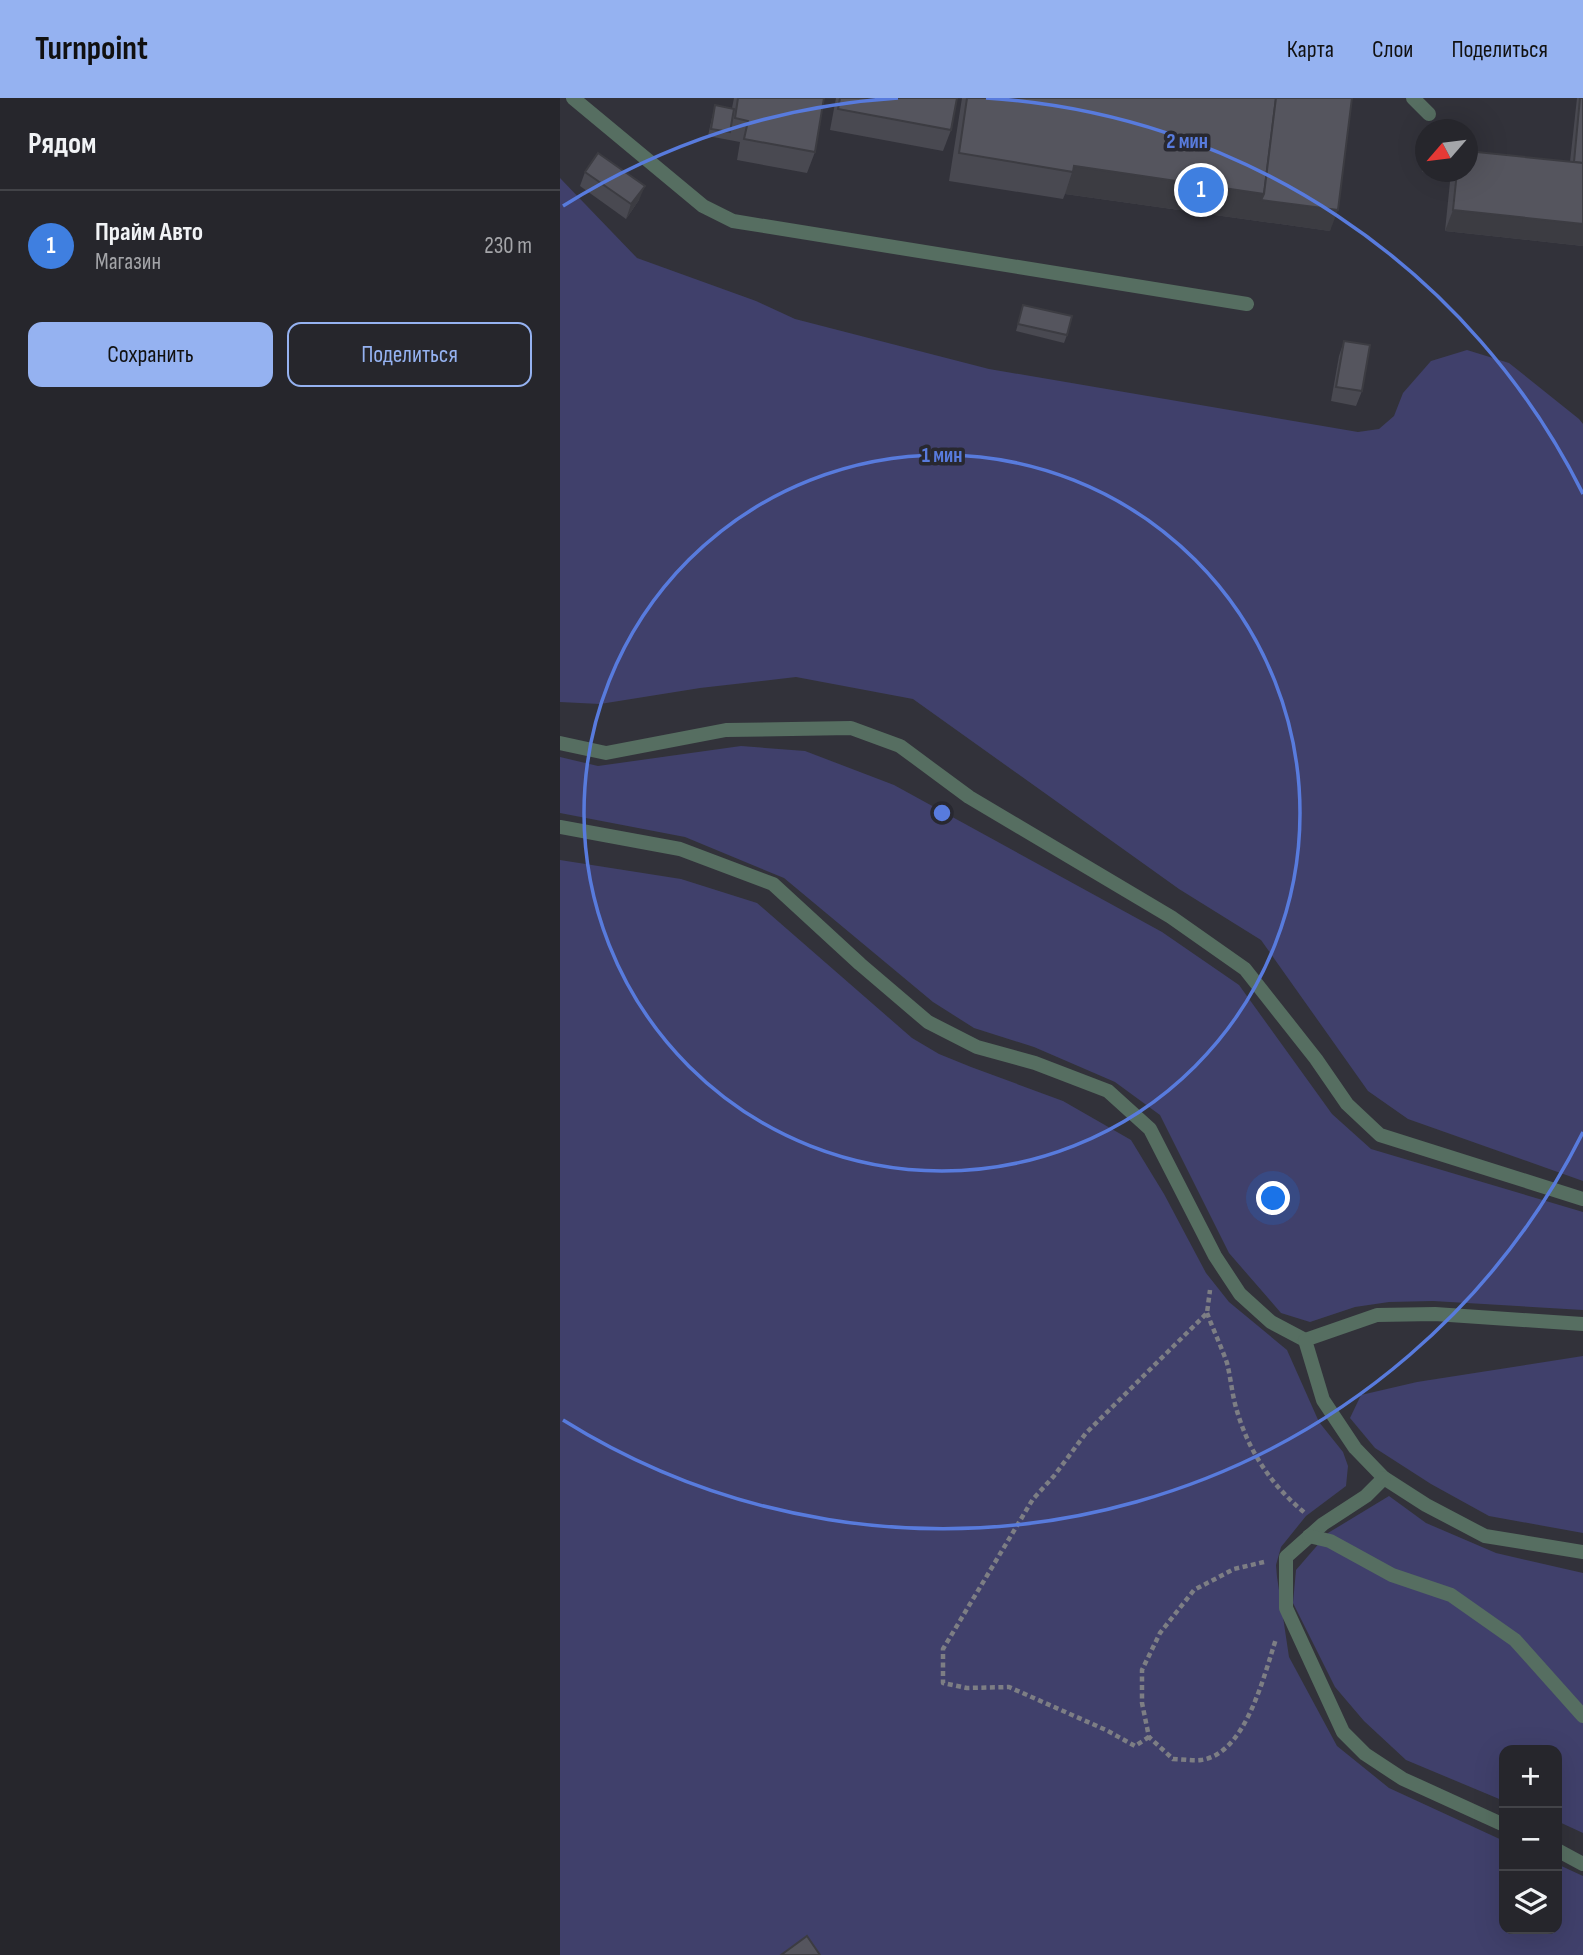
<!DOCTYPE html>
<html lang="ru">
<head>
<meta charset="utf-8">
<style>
  body { margin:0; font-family:"Sofia Sans Condensed",sans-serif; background:#2e2e34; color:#f1f3f6 }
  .controls { position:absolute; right:21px; bottom:21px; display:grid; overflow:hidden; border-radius:14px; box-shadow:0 7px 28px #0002 }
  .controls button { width:63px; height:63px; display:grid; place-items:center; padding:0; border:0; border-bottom:2px solid #424348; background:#26262c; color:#f1f3f6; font:35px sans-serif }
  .compass { position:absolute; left:855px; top:21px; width:63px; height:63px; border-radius:50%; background:#26262c; box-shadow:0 7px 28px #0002; rotate:242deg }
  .you { position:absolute; left:714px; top:1101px; width:24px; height:24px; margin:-18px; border:5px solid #fff; border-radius:50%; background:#1a73e8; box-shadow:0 0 0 10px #1a73e833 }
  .badge { display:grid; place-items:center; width:46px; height:46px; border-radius:50%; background:#95b2f1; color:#fff; font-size:23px; font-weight:700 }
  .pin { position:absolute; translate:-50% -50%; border:4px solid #fff; box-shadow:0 2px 7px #0006 }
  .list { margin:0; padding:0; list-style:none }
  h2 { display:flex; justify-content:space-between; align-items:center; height:91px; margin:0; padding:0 28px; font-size:30px }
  h2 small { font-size:23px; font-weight:400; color:#a4a5a9 }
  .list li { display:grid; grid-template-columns:46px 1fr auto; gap:21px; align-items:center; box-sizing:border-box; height:112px; padding:0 28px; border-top:2px solid #424348 }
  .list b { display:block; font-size:26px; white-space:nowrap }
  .list p { margin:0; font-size:23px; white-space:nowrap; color:#a4a5a9 }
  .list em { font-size:23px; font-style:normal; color:#a4a5a9 }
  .actions { display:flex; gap:14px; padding:21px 28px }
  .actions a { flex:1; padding:16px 0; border:2px solid #95b2f1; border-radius:14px; text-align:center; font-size:24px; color:#95b2f1 }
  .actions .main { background:#95b2f1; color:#111 }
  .icon { flex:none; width:38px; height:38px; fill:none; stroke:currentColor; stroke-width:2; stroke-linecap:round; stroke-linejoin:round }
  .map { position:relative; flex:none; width:1023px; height:1857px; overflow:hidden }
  header { display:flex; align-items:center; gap:42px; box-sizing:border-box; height:98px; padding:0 35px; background:#95b2f1; color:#111 }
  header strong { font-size:33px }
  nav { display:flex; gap:38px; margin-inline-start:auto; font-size:24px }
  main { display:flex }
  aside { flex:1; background:#26262c }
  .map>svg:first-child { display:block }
</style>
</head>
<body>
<header>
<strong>Turnpoint</strong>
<nav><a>Карта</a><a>Слои</a><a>Поделиться</a></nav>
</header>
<main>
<aside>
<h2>Рядом<small></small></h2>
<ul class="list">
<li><span class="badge" style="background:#3f7fe0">1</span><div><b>Прайм Авто</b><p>Магазин</p></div><em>230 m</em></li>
</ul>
<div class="actions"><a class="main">Сохранить</a><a>Поделиться</a></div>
</aside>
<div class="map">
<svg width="1023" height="1857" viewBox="0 0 1023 1857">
  <rect width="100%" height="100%" fill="#32323a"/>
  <g fill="#40406b">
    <path d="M0 80 77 160 196 203 235 221 429 271 798 334 819 331 834 318 843 295 871 263 907 252 949 265 1019 321 1023 326V1083L848 1021 808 993 701 842 619 791 353 601 236 579 140 590 40 606 0 604Z"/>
    <path d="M181 648 245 653 334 687 602 834 679 887 772 1016 811 1051 1023 1114V1212L873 1203 829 1204 795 1209 750 1224 721 1215 669 1155 600 1017 555 984 474 949 414 930 373 904 224 780 125 739 0 715V659L38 668Z"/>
    <path d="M0 762 121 781 197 805 352 940 379 956 411 969 503 1003 571 1042 604 1096 646 1175 669 1204 727 1252 759 1324 783 1354 788 1368 786 1388 746 1418 721 1449 716 1467 717 1479 729 1559 777 1648 829 1690 944 1743V1831H997V1766L1023 1778V1857H0Z"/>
    <path d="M1023 1258V1435L929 1418 871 1386 815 1350 790 1320 801 1297 857 1284Z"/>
    <path d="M829 1398 866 1425 936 1455 1023 1475V1735L997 1723V1652H944V1703L846 1662 804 1623 775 1589 733 1505 736 1472 768 1435Z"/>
  </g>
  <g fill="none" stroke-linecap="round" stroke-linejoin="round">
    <g stroke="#7d7e84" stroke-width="4.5" stroke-dasharray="5 3.5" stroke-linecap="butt">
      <path d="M647 1215C653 1231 661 1248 667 1265 671 1281 672 1297 677 1313 689 1354 712 1388 745 1415"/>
      <path d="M704 1464 674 1471 634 1492 600 1535 582 1572V1605L589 1639 613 1661C622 1661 632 1663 641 1662 686 1656 704 1577 716 1541"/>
      <path d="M589 1639 575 1648 546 1632 449 1589 407 1590 383 1585V1551L473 1401 494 1378 526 1335 647 1215 650 1192"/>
    </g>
    <g stroke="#566e61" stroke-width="14">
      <path d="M13 0 143 108 173 123 687 206"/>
      <path d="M853 0 869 16"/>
      <path d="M0 645 46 655 166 632 291 630 340 648 409 699 611 819 685 871 756 961 787 1006 820 1037 1023 1101"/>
      <path d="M0 729 120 751 213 786 300 866 368 924 417 949 475 965 548 993 590 1031 655 1158 680 1196 711 1224 745 1242"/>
      <path d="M1023 1226 875 1216 817 1217 745 1242 763 1302 795 1350 824 1380 866 1407 925 1438 1023 1454"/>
      <path d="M824 1380 806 1398 763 1426 726 1459V1510L783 1634 805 1656 843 1681 944 1727"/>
      <path d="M749 1438 770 1443 832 1477 891 1497 955 1542 1023 1618"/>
      <path d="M997 1752 1023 1766"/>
    </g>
  </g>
  <g fill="#494951">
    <path d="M174 0H264L255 54 247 75 177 62 180 44 148 38 153 15 155 7 172 10Z"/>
    <path d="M276 0H397L391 32 383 53 270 32Z"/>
    <path d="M402 0H792L770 133 505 96 503 101 389 83Z"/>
    <path d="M1017 0H1023V148L885 133 891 74H907L1010 64Z"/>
    <path d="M865 41V74L885 76 862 74 864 45Z"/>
    <path d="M25 74 79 102 66 121 20 88Z"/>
    <path d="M463 207 507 237 504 245 456 233Z"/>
    <path d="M784 243 802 293 796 308 771 303 779 258Z"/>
  </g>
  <g fill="#3c3c42">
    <path d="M864 66H865V74H886L885 76 862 74Z"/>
    <path d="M514 68 704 96 778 112 770 133 505 96Z"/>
    <path d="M85 88 79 102 66 121 71 106Z"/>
    <path d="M893 112 1023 126V148L885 133Z"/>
  </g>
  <g fill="#55555e" stroke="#3c3c42" stroke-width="2">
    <path d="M178 0H264L255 54 184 41 188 23 175 20Z"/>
    <path d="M280 0H397L391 32 278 11Z"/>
    <path d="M407 0H716L704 96 514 68 513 74 399 55Z"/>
    <path d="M716 0H792L778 112 701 102 704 96Z"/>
    <path d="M1020 0H1023V65L1014 64Z"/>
    <path d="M155 7 174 11 170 34 151 31Z"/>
    <path d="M907 53 1023 65V126L893 112 897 74H907Z"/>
    <path d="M38 55 85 88 71 106 25 74Z"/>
    <path d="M463 207 512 218 507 237 458 226Z"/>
    <path d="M784 243 810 247 802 293 776 289Z"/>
    <path d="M247 1838 260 1857H221Z"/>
  </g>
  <g fill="none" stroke="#587bdd" stroke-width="3.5">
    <circle cx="382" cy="715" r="358"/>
    <path d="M1023 1034A716 716 0 0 1 3 1322M3 108A716 716 0 0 1 338 0M426 0A716 716 0 0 1 1023 396"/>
  </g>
  <circle cx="382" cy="715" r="10" fill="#587bdd" stroke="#282830" stroke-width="3.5"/>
  <g font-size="21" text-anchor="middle" font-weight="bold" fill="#587bdd" stroke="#282830" stroke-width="7" stroke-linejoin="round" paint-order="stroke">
    <text x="627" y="50">2 мин</text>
    <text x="382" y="364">1 мин</text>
  </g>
</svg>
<div class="controls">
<button>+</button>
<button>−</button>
<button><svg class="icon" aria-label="layers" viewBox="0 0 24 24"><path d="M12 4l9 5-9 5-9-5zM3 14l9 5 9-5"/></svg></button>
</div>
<svg class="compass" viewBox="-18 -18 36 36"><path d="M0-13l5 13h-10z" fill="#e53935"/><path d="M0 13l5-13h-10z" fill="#a4a5a9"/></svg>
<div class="you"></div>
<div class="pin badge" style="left:641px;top:92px;background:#3f7fe0">1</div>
</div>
</main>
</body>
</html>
